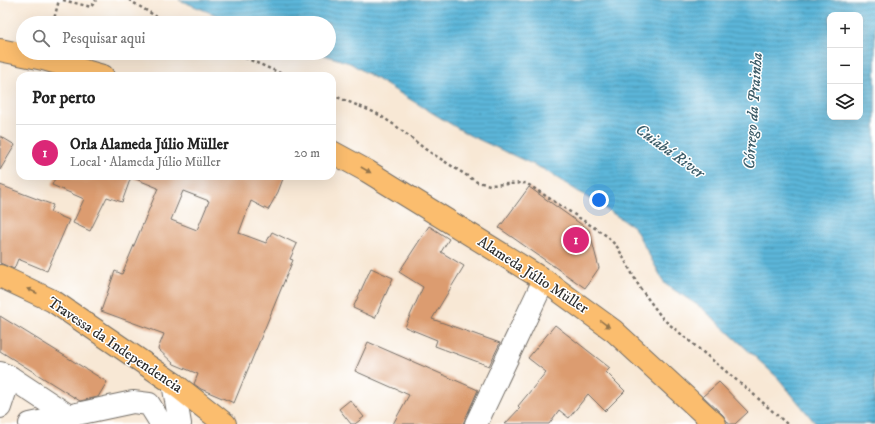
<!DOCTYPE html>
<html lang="pt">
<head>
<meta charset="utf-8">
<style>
  body { margin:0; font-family:"IM FELL DW Pica",serif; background:#f6f6f6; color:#222 }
  .controls { position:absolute; right:12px; top:12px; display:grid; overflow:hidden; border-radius:8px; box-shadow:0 4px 16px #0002 }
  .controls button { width:36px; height:36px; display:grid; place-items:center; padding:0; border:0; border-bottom:1px solid #e0e0e0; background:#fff; color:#222; font:20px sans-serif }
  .you { position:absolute; left:599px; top:200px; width:14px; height:14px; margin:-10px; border:3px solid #fff; border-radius:50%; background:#1a73e8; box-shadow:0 0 0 6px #1a73e833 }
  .badge { display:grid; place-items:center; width:26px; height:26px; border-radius:50%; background:#db2777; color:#fff; font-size:13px; font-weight:700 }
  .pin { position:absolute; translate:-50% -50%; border:2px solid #fff; box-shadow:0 1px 4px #0006 }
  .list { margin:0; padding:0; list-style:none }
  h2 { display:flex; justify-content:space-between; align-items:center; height:52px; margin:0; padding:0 16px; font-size:17px }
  h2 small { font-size:13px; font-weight:400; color:#767676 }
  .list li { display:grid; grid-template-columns:26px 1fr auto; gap:12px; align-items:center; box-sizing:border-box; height:56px; padding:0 16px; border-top:1px solid #e0e0e0 }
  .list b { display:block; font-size:15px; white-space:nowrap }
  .list p { margin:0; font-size:13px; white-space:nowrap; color:#767676 }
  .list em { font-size:13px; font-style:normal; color:#767676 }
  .icon { flex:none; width:22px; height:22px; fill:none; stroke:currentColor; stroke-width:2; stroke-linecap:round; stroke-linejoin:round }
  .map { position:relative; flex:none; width:875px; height:424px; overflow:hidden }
  .search { position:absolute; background:#fff; box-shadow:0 4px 16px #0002; left:16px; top:16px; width:320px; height:44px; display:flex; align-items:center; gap:10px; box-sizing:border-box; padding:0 14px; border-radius:22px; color:#767676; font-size:15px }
  .panel { position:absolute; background:#fff; box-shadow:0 4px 16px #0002; left:16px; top:72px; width:320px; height:108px; border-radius:12px }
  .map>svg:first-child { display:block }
</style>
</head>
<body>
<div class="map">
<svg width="875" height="424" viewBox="0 0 875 424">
  <defs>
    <pattern id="water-rules" width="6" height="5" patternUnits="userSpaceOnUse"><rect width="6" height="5" fill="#5cb6d9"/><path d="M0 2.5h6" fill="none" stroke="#4c94b0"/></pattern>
  </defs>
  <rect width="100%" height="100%" fill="#fff"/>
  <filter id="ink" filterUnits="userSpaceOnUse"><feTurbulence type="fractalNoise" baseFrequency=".025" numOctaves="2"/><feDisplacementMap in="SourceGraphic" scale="8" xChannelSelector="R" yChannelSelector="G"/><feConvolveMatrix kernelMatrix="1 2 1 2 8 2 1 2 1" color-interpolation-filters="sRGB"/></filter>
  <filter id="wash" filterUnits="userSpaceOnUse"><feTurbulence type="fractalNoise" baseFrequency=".012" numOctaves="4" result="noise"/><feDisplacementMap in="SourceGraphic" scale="16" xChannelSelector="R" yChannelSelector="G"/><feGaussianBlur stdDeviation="0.9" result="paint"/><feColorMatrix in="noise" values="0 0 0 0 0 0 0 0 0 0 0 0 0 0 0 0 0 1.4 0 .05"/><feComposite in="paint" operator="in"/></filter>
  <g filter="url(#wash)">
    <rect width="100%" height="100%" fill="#f8e8d5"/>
    <path fill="url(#water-rules)" stroke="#447082" fill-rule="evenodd" d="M179 0H875V424H816L778 378 702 308 665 284 634 227 543 169 469 135 350 63 318 53H329V23H236ZM830 15H860V117H830Z"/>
    <g id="blocks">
      <g fill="#dc9c6f" fill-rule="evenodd">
        <path d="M0 136 15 145 0 170Z"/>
        <path d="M56 176H284L278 192 268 210 251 201 239 233 266 243 272 232 297 244 290 259 293 260 234 403 201 389 194 384 198 374 174 364 158 349 164 334 101 311 115 271 122 274 158 188 131 177 122 202 107 197 90 231 73 223 84 199 52 185ZM183 191 209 201 197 230 171 220Z"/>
        <path d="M0 185 53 205 50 212 69 220 47 271 18 259 14 269 0 263Z"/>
        <path d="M529 187 589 230 599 268 585 288 499 228Z"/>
        <path d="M429 226 449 239 441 252 464 266 432 319 500 343 489 366 435 346 437 340 405 327 423 287 399 272Z"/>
        <path d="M371 268 393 278 375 318 353 308Z"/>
        <path d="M0 316 107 382 98 397 80 401 0 351Z"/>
        <path d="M555 325 610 368 606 372 625 391 605 411 588 394 569 418 559 410 549 424H505L520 408 518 406 546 372 528 358Z"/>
        <path d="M368 342 478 390 463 424H393L409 395 355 371Z"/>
        <path d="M719 382 748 412 735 424H729L723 415 703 396Z"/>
        <path d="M350 400 364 417 355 424H351L339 409Z"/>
      </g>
    </g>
  </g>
  <g filter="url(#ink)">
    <use href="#blocks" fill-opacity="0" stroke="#736d66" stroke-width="1"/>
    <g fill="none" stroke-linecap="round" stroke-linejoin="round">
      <g stroke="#736d66" stroke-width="24">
        <g id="minor">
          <path d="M0 373 10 377 0 407"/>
          <path d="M10 377 69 416"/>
          <path d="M173 383 180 424"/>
          <path d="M30 424 133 402 149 404 159 420 160 424"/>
          <path d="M476 424 544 280"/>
        </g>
      </g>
      <g stroke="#736d66" stroke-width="24">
        <g id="major">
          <path d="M0 50 43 59 103 76"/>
          <path d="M332 152 367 171 544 280 614 331 715 424"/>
          <path d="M0 276 53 301 173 383 225 424"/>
        </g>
      </g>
      <g stroke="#736d66" stroke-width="2.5" stroke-dasharray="3 3" stroke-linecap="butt">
        <path d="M63 0 91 7 96 0"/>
        <path d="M129 0 167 23"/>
        <path d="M53 23 59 0"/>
        <path d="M234 53 287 76"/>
        <path d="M332 95 376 113 396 126 425 149 477 182 490 185 526 183 607 236 618 248 640 288 663 319 752 393 787 424"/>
      </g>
      <use href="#minor" stroke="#fff" stroke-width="22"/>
      <use href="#major" stroke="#fbbd6e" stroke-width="22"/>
    </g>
    <defs><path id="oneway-solid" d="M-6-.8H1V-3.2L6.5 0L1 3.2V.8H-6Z"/></defs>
    <g fill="#93744c">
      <use href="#oneway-solid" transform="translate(366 170) rotate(30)"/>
      <use href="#oneway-solid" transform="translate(32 291) rotate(-155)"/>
      <use href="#oneway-solid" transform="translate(605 324) rotate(36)"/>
    </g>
  </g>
  <g text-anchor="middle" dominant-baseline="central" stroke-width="3" stroke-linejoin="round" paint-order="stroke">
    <g font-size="15" fill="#2b2b2b" stroke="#fff">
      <text transform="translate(533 275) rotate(33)">Alameda Júlio Müller</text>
      <text transform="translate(115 345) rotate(34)">Travessa da Independencia</text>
    </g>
    <g font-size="16" font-style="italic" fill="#3c5c68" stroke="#fff">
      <text transform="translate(753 111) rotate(-86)">Córrego da Prainha</text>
      <text transform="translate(670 151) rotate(36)">Cuiabá River</text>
    </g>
  </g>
</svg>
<div class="controls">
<button>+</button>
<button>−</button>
<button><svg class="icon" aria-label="layers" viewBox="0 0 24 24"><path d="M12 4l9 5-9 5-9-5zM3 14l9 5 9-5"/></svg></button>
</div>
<div class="you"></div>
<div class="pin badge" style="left:576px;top:240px">1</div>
<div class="search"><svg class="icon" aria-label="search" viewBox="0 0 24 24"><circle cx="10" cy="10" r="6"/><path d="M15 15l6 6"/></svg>Pesquisar aqui</div>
<section class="panel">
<h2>Por perto<small></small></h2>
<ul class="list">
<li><span class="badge">1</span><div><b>Orla Alameda Júlio Müller</b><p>Local · Alameda Júlio Müller</p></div><em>20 m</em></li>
</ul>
</section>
</div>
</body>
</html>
